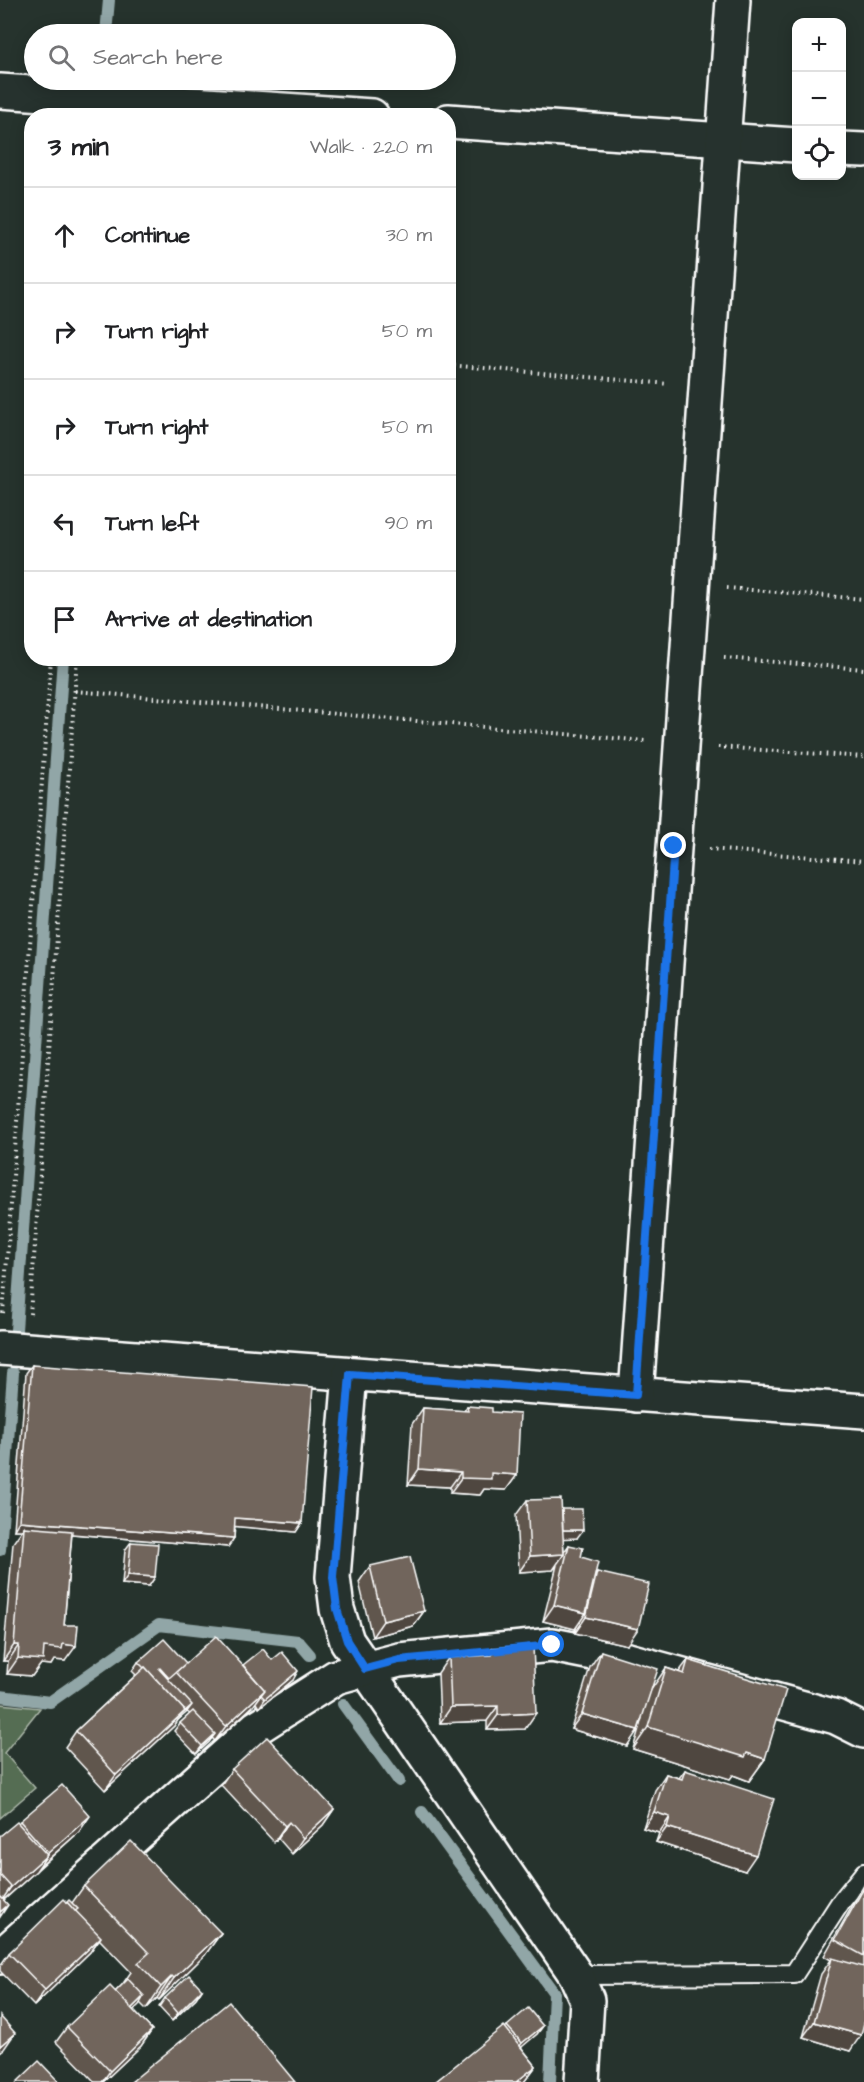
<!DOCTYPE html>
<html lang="en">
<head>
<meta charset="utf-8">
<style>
  body { margin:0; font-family:"Architects Daughter",sans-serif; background:#f2f2f2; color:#202124 }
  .controls { position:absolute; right:18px; top:18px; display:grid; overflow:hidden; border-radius:12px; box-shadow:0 3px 15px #0003 }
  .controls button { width:54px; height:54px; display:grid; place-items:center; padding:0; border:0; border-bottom:2px solid #e0e0e0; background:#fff; color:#202124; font:30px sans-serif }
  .stop { position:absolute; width:18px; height:18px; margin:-14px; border:4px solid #1a73e8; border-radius:50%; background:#fff }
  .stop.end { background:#1a73e8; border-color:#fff; box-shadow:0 2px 6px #0008 }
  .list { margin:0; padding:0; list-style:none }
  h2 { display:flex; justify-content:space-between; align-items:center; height:78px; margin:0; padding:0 24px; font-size:26px }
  h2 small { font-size:20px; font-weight:400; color:#757577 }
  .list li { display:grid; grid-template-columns:39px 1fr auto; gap:18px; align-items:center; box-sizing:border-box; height:96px; padding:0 24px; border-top:2px solid #e0e0e0 }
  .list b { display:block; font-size:22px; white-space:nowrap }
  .list em { font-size:20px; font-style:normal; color:#757577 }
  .icon { flex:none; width:33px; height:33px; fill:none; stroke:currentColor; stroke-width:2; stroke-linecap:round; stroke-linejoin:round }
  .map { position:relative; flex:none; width:864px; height:2082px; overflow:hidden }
  .search { position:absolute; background:#fff; box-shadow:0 3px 15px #0003; left:24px; top:24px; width:432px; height:66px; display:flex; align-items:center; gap:15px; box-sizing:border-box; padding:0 21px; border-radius:33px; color:#757577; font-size:22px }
  .panel { position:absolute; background:#fff; box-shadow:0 3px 15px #0003; left:24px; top:108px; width:432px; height:558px; border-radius:24px }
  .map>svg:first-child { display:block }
</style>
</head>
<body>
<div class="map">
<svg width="864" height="2082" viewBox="0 0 864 2082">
  <rect width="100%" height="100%" fill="#26332d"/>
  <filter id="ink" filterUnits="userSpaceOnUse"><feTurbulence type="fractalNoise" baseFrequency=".0167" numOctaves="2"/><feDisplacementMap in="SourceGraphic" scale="12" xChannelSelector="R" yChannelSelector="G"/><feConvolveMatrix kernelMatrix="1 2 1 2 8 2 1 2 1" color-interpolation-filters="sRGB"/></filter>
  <g filter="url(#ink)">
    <path fill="#556d52" stroke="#aab6a8" stroke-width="1.5" d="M0 1704 40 1708 4 1753 35 1788 0 1818Z"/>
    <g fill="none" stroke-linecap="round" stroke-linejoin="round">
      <g stroke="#91a6a7" stroke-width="12">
        <path d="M106 34 109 0"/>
        <path d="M16 1330 63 658"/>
        <path d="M0 1550 13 1373"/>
        <path d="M0 1696 50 1702 159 1625 298 1641 310 1655"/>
        <path d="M343 1704 399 1781"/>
        <path d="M422 1812 554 1993 550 2082"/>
      </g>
      <g stroke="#fff" stroke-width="22">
        <path id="service" d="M576 1975 794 1974 840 1903 864 1873"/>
      </g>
      <g stroke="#fff" stroke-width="38">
        <g id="minor">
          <path d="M0 91 372 116"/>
          <path d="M448 121 796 145"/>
          <path d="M842 149 864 150"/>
          <path d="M0 1348 864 1411"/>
          <path d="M350 1374 333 1577 337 1609 347 1641 576 1975 587 2000 582 2082"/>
          <path d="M636 1395 733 0"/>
          <path d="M0 1957 256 1728 336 1677 365 1669 399 1660 552 1645 628 1660 836 1717 864 1731"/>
        </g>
      </g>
      <g stroke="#fff" stroke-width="4" stroke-dasharray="1.5 4.5" stroke-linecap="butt">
        <path d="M448 365 669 384"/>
        <path d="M727 588 864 599"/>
        <path d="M724 658 864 669"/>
        <path d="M75 691 645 741"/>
        <path d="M718 747 864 757"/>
        <path d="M709 849 864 861"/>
        <path d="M3 1313 51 658"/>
        <path d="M30 1314 77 658"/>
      </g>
      <use href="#service" stroke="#26332d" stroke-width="18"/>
      <use href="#minor" stroke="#26332d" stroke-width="33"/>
    </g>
    <g fill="#61574e" stroke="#fff" stroke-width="1.5">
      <path d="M32 1365 302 1523 296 1532 235 1526 234 1538 228 1547 72 1534 64 1625 65 1661 54 1660 51 1665 41 1664 32 1676 7 1674 8 1661H3L13 1543 22 1530H14L26 1373Z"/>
      <path d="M467 1406 492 1412 517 1475 506 1490 484 1489 480 1495 450 1493V1487L408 1485 412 1424 423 1408 464 1411Z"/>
      <path d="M527 1500 562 1509 577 1538H563L564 1552 569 1545 581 1557 595 1575 597 1572 627 1645 575 1633 577 1625 575 1629 543 1621 557 1565 553 1570 519 1572 516 1515Z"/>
      <path d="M131 1542 155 1577 149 1586 122 1584 125 1550Z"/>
      <path d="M370 1566 424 1611 413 1626 372 1637 359 1582Z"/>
      <path d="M492 1648 525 1729 487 1730V1721L440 1723 438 1673 449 1657 487 1655Z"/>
      <path d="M601 1651 651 1690 666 1668 679 1672 688 1660 765 1759 749 1781 733 1775 730 1779 633 1749 642 1718 627 1746 571 1729 590 1667Z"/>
      <path d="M272 1660 293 1680 259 1708 256 1703 215 1741 212 1738 209 1742 196 1754 174 1731 180 1723 190 1714 187 1712 178 1720 174 1726 105 1790 65 1747 76 1731 136 1675 132 1671 138 1662 186 1663 243 1665Z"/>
      <path d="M232 1769 334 1809 323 1825 292 1854 278 1838 274 1842 221 1785Z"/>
      <path d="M685 1770 745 1871 656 1842 659 1833 643 1828 655 1790 666 1774 679 1778Z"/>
      <path d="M20 1821 79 1832 4 1900 0 1917V1836L18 1823Z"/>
      <path d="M864 1885V2023L850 2051 803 2037 821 1974 831 1960 824 1956Z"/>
      <path d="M84 1886 221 1933 205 1955 159 2000 157 1998 146 2009 140 2003 133 2010 152 2030 141 2046 103 2082H95L56 2042 67 2027 115 1992 122 1985 131 1972 99 1939 90 1952 34 2006 0 1971V1966L9 1953 67 1902 72 1903Z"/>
      <path d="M202 1989 196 1998 172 2021 159 2007 165 1998Z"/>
      <path d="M507 2026H543L537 2034 521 2047 536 2066 524 2082H435L505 2028Z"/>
    </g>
    <g fill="#4f4740" stroke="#fff" stroke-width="1.5">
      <path d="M419 1469 461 1472 450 1487 408 1485Z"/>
      <path d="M491 1473 517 1475 506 1490 484 1489 480 1495 450 1493 461 1478Z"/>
      <path d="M235 1518 302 1523 296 1532 230 1526Z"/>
      <path d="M19 1521 234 1538 228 1547 24 1530V1527L22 1530H14Z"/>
      <path d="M560 1530H583L577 1538 554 1539Z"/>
      <path d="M564 1554 553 1570 519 1572 530 1556Z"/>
      <path d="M128 1575 155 1577 149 1586 122 1584Z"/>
      <path d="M554 1605 586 1613 575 1629 543 1621Z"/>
      <path d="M424 1611 413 1626 372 1637 383 1621Z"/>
      <path d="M586 1617 638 1629 627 1645 575 1633Z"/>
      <path d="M63 1644 76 1646 65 1661 54 1660 51 1665 41 1664 32 1676 7 1674 18 1658 44 1647Z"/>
      <path d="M14 1645H19L8 1661H3Z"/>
      <path d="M298 1671 293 1680 259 1708 265 1699Z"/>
      <path d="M265 1690 254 1705 215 1741 226 1726Z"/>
      <path d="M192 1705 186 1713 178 1720 174 1726 105 1790 116 1775Z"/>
      <path d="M498 1706 487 1721 440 1723 451 1707Z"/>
      <path d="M536 1713 525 1729 487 1730 498 1715Z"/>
      <path d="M582 1714 638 1730 627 1746 571 1729Z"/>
      <path d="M648 1727 747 1753 765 1759 749 1781 733 1775 730 1779 633 1749Z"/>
      <path d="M215 1734 209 1742 196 1754 202 1746Z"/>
      <path d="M334 1809 323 1825 292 1854 303 1838Z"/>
      <path d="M654 1812 670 1817 659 1833 643 1828Z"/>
      <path d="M90 1816 79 1832 37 1869 48 1853Z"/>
      <path d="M289 1822 278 1838 274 1842 285 1826Z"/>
      <path d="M667 1827 756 1855 745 1871 656 1842Z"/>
      <path d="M47 1855 36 1871 0 1903 11 1887Z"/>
      <path d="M8 1905 0 1917V1912Z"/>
      <path d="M221 1933 205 1955 159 2000 174 1978Z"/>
      <path d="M101 1937 90 1952 34 2006 45 1990Z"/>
      <path d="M172 1976 157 1998 146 2009 161 1987Z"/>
      <path d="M202 1989 196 1998 172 2021 178 2013Z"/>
      <path d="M144 1996 139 2005 126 2017 131 2009Z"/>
      <path d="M814 2022 861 2035 850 2051 803 2037Z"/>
      <path d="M543 2026 537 2034 516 2052 522 2043Z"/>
      <path d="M152 2030 141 2046 103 2082H102L110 2071Z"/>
      <path d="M15 2033 4 2049 0 2052V2046Z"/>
      <path d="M536 2066 524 2082H516Z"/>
    </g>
    <g fill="#71655b" stroke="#fff" stroke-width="1.5">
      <path d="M32 1365 313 1387 302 1523 235 1518 234 1538 19 1521Z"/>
      <path d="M467 1406 492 1408V1412L520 1414 517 1475 491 1473V1479L461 1478V1472L419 1469 423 1408 468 1411Z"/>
      <path d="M561 1499 564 1554 530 1556 527 1500Z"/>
      <path d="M562 1509H582L583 1530H563Z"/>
      <path d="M24 1527 72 1531 64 1625H78L76 1646 63 1644 62 1649 44 1647 43 1660 18 1658 19 1645H14Z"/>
      <path d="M131 1542 158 1544 155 1577 128 1575Z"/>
      <path d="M569 1545 583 1548 581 1557 598 1562 586 1613 554 1605Z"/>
      <path d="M410 1557 424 1611 383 1621 370 1566Z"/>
      <path d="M597 1572 649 1584 638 1629 586 1617Z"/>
      <path d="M216 1636 265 1690 226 1726 176 1672Z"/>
      <path d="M164 1639 186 1663 169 1678 160 1668 159 1669 192 1705 184 1712 185 1711 145 1667 144 1668 138 1662Z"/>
      <path d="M533 1646 536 1713 498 1715V1706L451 1707 449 1657 492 1655V1648Z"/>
      <path d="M263 1649 272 1660 282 1652 298 1671 265 1699 261 1695 265 1690 243 1665Z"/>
      <path d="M601 1651 658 1669 638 1730 582 1714Z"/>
      <path d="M688 1660 786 1690 765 1759 747 1753 745 1757 648 1727 666 1668 684 1674Z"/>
      <path d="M145 1667 185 1711 116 1775 76 1731Z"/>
      <path d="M193 1711 215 1734 202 1746 180 1723Z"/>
      <path d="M267 1737 334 1809 303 1838 289 1822 285 1826 232 1769Z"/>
      <path d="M685 1770 774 1799 756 1855 667 1827 670 1817 654 1812 666 1774 682 1779Z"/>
      <path d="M62 1785 90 1816 48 1853 20 1821Z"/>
      <path d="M17 1822 47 1855 11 1887 0 1875V1836Z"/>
      <path d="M131 1841 221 1933 174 1978 172 1976 161 1987 138 1963 149 1953 84 1886Z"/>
      <path d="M864 1888V1956L835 1940Z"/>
      <path d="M0 1896 8 1905 0 1912Z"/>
      <path d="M64 1899 101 1937 45 1990 9 1953Z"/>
      <path d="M69 1900 78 1909 75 1911 67 1902Z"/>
      <path d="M832 1958 864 1967V2023L861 2035 814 2022Z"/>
      <path d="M189 1975 202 1989 178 2013 165 1998Z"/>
      <path d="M128 1979 144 1996 131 2009 115 1992Z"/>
      <path d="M110 1986 152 2030 110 2071 67 2027Z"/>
      <path d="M229 2002 295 2082H131Z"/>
      <path d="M528 2008 543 2026 522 2043 507 2026Z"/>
      <path d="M0 2016 15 2033 0 2046Z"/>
      <path d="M504 2026 536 2066 516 2082H435Z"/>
      <path d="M39 2061 59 2082H17Z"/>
    </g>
  </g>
  <g fill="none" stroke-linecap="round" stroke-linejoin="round" filter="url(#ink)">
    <path stroke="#1a73e8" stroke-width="8" d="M552 1645 399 1660 365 1669 347 1641 337 1609 333 1577 350 1374 636 1395 674 846"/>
  </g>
</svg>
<div class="controls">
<button>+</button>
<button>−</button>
<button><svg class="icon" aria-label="locate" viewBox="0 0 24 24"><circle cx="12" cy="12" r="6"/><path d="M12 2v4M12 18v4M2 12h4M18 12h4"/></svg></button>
</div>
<div class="stop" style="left:552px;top:1645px"></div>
<div class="stop end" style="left:674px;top:846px"></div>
<div class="search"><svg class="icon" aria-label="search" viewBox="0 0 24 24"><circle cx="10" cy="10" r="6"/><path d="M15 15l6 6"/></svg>Search here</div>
<section class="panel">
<h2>3 min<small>Walk · 220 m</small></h2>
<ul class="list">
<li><svg class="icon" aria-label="ahead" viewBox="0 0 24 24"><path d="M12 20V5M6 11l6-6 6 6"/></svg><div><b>Continue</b></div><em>30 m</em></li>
<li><svg class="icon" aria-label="right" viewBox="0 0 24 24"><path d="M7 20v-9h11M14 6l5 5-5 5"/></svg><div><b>Turn right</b></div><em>50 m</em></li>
<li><svg class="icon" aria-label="right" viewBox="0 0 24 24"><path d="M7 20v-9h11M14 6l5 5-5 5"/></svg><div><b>Turn right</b></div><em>50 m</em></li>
<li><svg class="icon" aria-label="left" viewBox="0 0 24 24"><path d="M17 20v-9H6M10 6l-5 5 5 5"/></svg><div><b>Turn left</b></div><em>90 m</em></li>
<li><svg class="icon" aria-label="arrive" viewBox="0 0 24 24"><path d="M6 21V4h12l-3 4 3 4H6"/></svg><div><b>Arrive at destination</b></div></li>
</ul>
</section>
</div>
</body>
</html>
